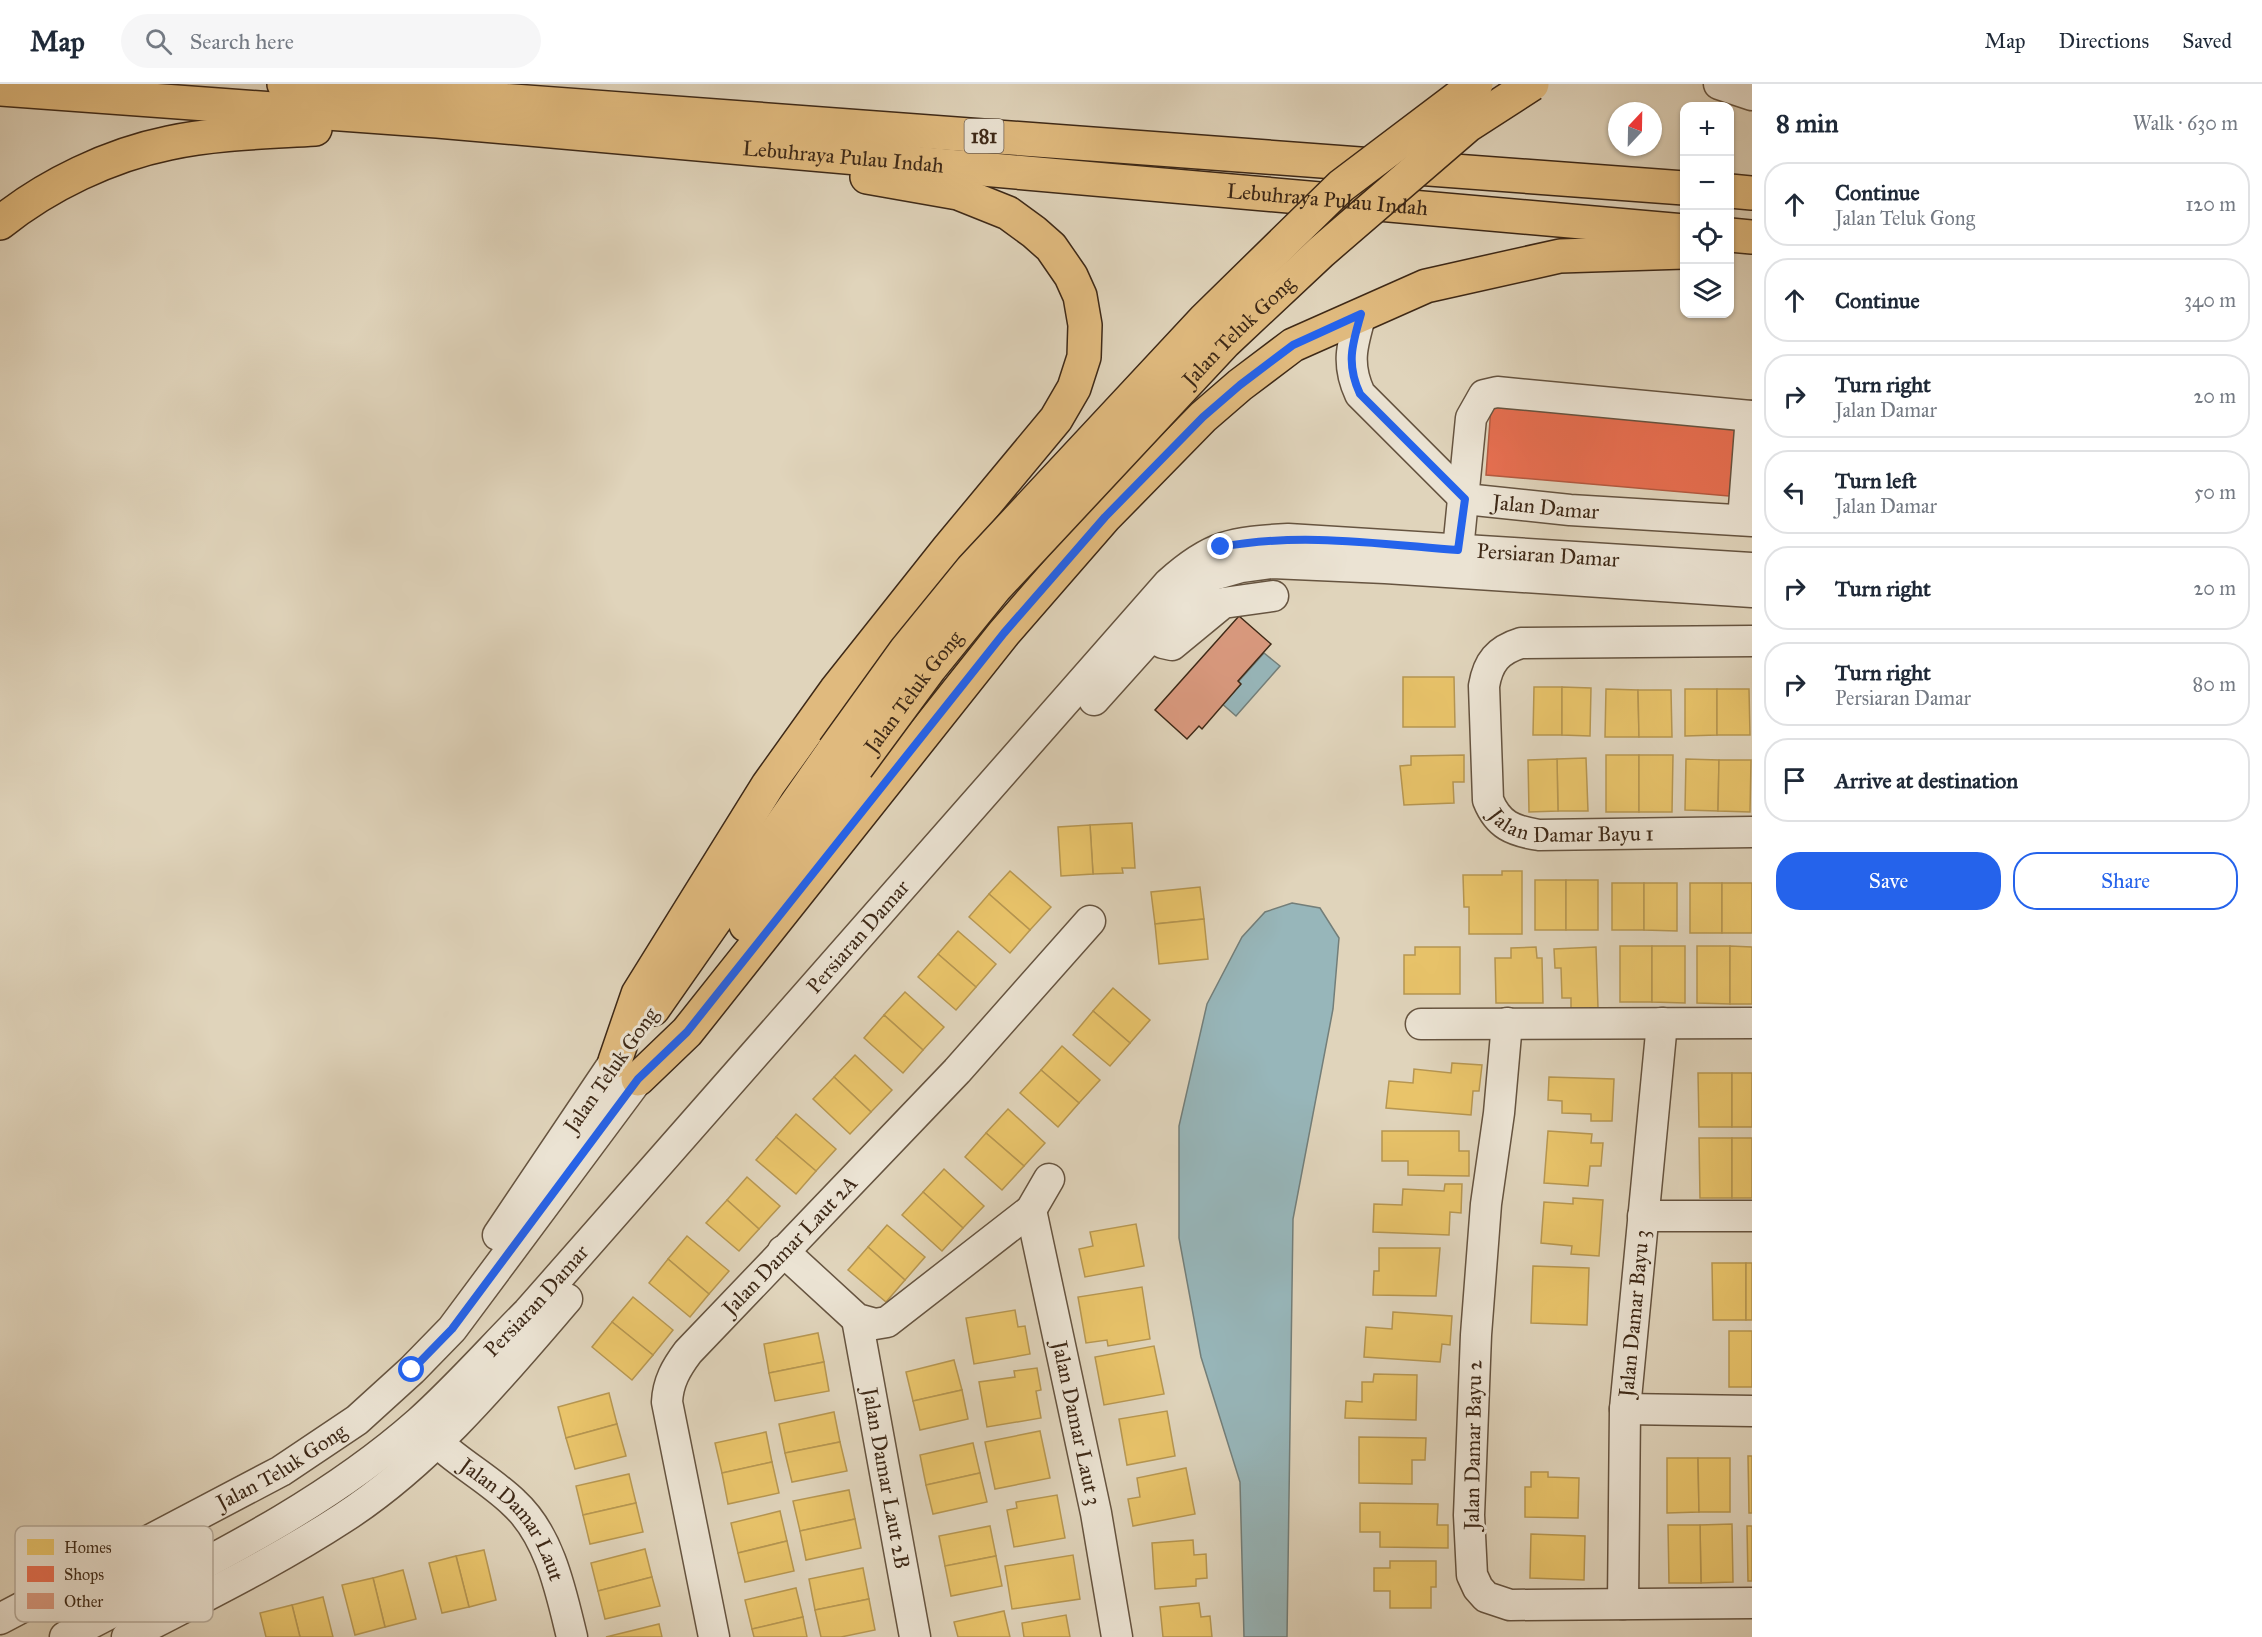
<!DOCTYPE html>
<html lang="en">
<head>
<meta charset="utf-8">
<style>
  body { margin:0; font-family:"IM FELL Great Primer",serif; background:#f6f6f7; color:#1f2937 }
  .controls { position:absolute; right:18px; top:18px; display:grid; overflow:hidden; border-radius:12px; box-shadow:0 2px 4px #0004 }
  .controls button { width:54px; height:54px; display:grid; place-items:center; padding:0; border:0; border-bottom:2px solid #e0e1e3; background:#fff; color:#1f2937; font:30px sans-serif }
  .compass { position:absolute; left:1608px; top:18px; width:54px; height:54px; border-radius:50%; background:#fff; box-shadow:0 2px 4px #0004; rotate:22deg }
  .stop { position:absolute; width:18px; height:18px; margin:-14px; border:4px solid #2563eb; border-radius:50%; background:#fff }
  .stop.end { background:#2563eb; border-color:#fff; box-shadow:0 2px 6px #0008 }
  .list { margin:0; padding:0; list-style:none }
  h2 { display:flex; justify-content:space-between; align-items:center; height:78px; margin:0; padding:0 24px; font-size:26px }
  h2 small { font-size:20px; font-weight:400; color:#747a83 }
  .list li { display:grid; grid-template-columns:39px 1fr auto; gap:18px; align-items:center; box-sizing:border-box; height:84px; margin:0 12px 12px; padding:0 12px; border:2px solid #e0e1e3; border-radius:24px }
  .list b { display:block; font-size:22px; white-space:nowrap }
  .list p { margin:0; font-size:20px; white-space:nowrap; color:#747a83 }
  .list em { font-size:20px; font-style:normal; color:#747a83 }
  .actions { display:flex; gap:12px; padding:18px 24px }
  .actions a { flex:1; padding:14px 0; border:2px solid #2563eb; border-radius:24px; text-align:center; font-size:21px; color:#2563eb }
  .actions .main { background:#2563eb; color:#fff }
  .icon { flex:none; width:33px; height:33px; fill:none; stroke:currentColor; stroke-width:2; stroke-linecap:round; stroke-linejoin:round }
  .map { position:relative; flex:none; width:1752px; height:1553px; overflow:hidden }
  header { display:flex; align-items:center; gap:36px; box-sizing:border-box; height:84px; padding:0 30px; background:#fff; border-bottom:2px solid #e0e1e3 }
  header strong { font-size:28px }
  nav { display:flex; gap:33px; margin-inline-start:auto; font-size:21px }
  .search { width:420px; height:54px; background:#f6f6f7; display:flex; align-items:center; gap:15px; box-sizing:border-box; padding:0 21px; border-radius:33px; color:#747a83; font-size:22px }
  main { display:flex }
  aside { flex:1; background:#fff }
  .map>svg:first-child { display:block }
</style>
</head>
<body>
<header>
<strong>Map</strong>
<div class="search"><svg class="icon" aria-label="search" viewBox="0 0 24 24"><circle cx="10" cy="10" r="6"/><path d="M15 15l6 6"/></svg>Search here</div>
<nav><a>Map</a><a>Directions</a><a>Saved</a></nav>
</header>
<main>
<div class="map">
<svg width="1752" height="1553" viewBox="0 0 1752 1553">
  <rect width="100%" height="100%" fill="#e0d4bb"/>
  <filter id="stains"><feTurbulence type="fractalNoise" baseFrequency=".00333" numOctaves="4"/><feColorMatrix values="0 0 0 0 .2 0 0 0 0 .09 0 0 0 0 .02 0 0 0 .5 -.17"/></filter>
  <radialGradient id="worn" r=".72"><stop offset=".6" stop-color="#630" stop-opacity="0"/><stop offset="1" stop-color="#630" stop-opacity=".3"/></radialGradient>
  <g fill="#97b6ba" stroke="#737e79" stroke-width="1.5">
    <path d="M1264 569 1280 582 1236 632 1220 618Z"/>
    <path d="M1292 819 1320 824 1339 854 1333 925 1293 1135 1287 1553H1244L1240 1398 1201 1273 1179 1154V1042L1207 920 1242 853 1265 828Z"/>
  </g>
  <g fill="#e9c46a" stroke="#b69651" stroke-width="1.5">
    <path d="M1403 593H1454L1455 643H1403Z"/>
    <path d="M1534 603H1562V651H1533Z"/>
    <path d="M1562 603 1591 604 1590 652 1562 651Z"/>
    <path d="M1606 605 1638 606 1639 653H1605Z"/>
    <path d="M1685 605H1717V651L1685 652Z"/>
    <path d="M1717 605H1749L1750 651H1717Z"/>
    <path d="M1638 606H1671L1672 653H1639Z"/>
    <path d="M1464 671V698H1453L1454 719 1404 721 1400 682 1411 681V672Z"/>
    <rect x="1606" y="671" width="33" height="57"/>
    <path d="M1639 671H1673L1672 728H1639Z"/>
    <path d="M1586 674 1588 727H1558L1557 675Z"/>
    <path d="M1557 675 1558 727 1529 728 1528 676Z"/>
    <path d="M1686 675 1719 676 1718 727 1685 726Z"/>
    <path d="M1719 676H1751L1750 728 1718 727Z"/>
    <path d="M1132 739 1135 784H1122L1123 789 1093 790 1090 741Z"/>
    <path d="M1090 741 1093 790 1061 792 1058 743Z"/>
    <path d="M1010 787 1051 823 1030 846 989 810Z"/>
    <path d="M1502 787H1522V850H1469V823H1464L1463 791H1502Z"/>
    <rect x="1535" y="796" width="31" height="50"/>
    <rect x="1566" y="796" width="32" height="50"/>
    <rect x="1612" y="799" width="32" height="47"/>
    <path d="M1644 799H1677V847L1644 846Z"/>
    <rect x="1690" y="799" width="32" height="50"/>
    <rect x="1722" y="799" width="30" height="50"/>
    <path d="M1200 803 1204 835 1155 840 1151 808Z"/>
    <path d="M989 810 1030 846 1010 869 969 833Z"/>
    <path d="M1204 835 1208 875 1159 880 1155 840Z"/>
    <path d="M958 847 996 880 976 903 938 870Z"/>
    <rect x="1620" y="862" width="32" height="56"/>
    <path d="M1652 862H1685V919L1652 918Z"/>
    <path d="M1697 862H1730V920L1697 919Z"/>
    <path d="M1730 862 1752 863V920H1730Z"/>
    <path d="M1415 863H1460V910H1404V871H1415Z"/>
    <path d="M1536 863 1537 874H1542L1543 919H1496L1495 874H1511V864Z"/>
    <path d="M1596 863 1598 924 1571 925V914H1562L1561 884H1555L1554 865Z"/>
    <path d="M938 870 976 903 956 926 918 893Z"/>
    <path d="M1113 904 1150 936 1130 959 1093 927Z"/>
    <path d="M905 908 944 943 923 966 884 931Z"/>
    <path d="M1093 927 1130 959 1110 982 1073 951Z"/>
    <path d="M884 931 923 966 903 989 864 954Z"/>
    <path d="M1062 962 1100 996 1079 1019 1041 986Z"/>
    <path d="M855 971 892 1006 871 1028 834 993Z"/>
    <path d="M1452 979 1482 981 1479 1007H1473L1471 1031 1386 1024 1389 997 1413 999 1414 985 1451 989Z"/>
    <path d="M1041 986 1079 1019 1058 1043 1020 1009Z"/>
    <path d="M1698 989H1732V1043H1699Z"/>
    <rect x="1732" y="989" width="20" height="54"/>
    <path d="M834 993 871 1028 850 1050 813 1015Z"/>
    <path d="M1549 993 1614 995 1612 1037H1591V1030L1562 1029V1017L1548 1016Z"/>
    <path d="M1008 1025 1045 1059 1024 1082 986 1049Z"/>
    <path d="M796 1030 836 1065 816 1087 776 1053Z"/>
    <path d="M1382 1047H1459V1067H1469V1092L1408 1091V1077H1382Z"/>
    <path d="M1548 1047 1592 1050 1591 1059H1603L1601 1082H1590L1588 1102 1544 1099Z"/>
    <path d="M986 1049 1024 1082 1002 1106 965 1073Z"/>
    <path d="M776 1053 816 1087 796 1110 756 1076Z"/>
    <path d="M1699 1054H1732V1114H1700Z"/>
    <rect x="1732" y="1054" width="20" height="60"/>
    <path d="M944 1085 984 1122 963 1144 923 1108Z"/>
    <path d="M747 1093 780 1122 759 1145 727 1116Z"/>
    <path d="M1445 1100H1462L1461 1129 1450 1128 1449 1151 1373 1148 1374 1120 1402 1121 1403 1105 1444 1107Z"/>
    <path d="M923 1108 963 1144 942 1167 902 1131Z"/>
    <path d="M1573 1114 1603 1116 1599 1172 1571 1170 1572 1162 1541 1159 1544 1118 1573 1120Z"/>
    <path d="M727 1116 759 1145 739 1167 706 1139Z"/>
    <path d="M1136 1140 1144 1182 1085 1193 1079 1165 1093 1162 1090 1148Z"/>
    <path d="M887 1141 925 1173 905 1196 868 1163Z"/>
    <path d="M687 1152 729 1187 709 1210 668 1175Z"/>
    <path d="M868 1163 905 1196 886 1218 848 1186Z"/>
    <path d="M1379 1164H1440L1436 1212 1373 1211 1374 1187H1379Z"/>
    <path d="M668 1175 709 1210 690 1233 649 1199Z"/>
    <path d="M1712 1179H1746V1236H1713Z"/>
    <rect x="1746" y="1179" width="6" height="57"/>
    <path d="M1533 1182 1589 1184 1587 1241 1531 1239Z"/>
    <path d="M1142 1203 1150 1255 1108 1262 1107 1256 1086 1259 1078 1213Z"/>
    <path d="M633 1213 673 1246 653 1271 612 1238Z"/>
    <path d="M1015 1226 1018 1243 1025 1242 1030 1270 974 1280 966 1234Z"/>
    <path d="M1393 1228 1452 1232 1450 1261 1442 1260 1440 1278 1364 1273 1366 1243 1392 1245Z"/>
    <path d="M612 1238 653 1271 632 1296 592 1263Z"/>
    <rect x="1729" y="1247" width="23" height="56"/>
    <path d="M818 1249 824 1278 769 1289 764 1260Z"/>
    <path d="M1154 1262 1164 1310 1104 1321 1095 1273Z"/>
    <path d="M954 1276 962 1306 913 1317 906 1288Z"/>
    <path d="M824 1278 829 1307 775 1317 769 1289Z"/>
    <path d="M1037 1284 1041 1306 1036 1307 1041 1334 987 1343 979 1298 1015 1293 1014 1287Z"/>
    <path d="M1374 1290 1417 1291 1416 1336 1345 1334 1346 1317 1362 1318V1298H1373Z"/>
    <path d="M962 1306 968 1335 920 1346 913 1317Z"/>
    <path d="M609 1309 617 1340 566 1354 558 1323Z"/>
    <path d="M1167 1327 1175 1372 1127 1381 1119 1335Z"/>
    <path d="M834 1328 840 1358 785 1369 779 1340Z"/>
    <path d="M617 1340 626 1372 575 1385 566 1354Z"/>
    <path d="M1040 1347 1050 1394 995 1405 985 1358Z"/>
    <path d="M766 1348 772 1378 722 1389 715 1359Z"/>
    <path d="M1359 1353 1426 1354 1425 1376H1412V1400L1359 1399Z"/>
    <path d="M840 1358 847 1387 792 1398 785 1369Z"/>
    <path d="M973 1359 980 1389 926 1401 920 1371Z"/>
    <path d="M1748 1372H1752V1429H1749Z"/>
    <path d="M1667 1374H1698L1699 1428 1667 1429Z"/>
    <path d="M1698 1374H1730V1428H1699Z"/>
    <path d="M772 1378 779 1409 728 1420 722 1389Z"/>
    <path d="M1186 1384 1195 1430 1133 1442 1128 1415 1140 1413 1137 1394Z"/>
    <path d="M1531 1388H1548V1393L1579 1394 1578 1434 1525 1433V1403H1531Z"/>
    <path d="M980 1389 987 1418 933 1430 926 1401Z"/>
    <path d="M629 1390 636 1419 583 1431 576 1402Z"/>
    <path d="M849 1406 855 1435 800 1447 793 1417Z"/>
    <path d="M1057 1411 1065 1454 1014 1463 1007 1426 1017 1424 1016 1418Z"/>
    <path d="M636 1419 643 1448 590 1460 583 1431Z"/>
    <path d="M1360 1419 1438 1420 1437 1441H1448V1464L1380 1463V1448H1360Z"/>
    <path d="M780 1427 787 1457 738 1469 731 1439Z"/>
    <path d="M855 1435 861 1464 806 1476 800 1447Z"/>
    <path d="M1732 1440 1733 1498 1701 1499 1700 1441Z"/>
    <path d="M1668 1441H1700L1701 1499H1669Z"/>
    <path d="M990 1442 996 1472 945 1482 939 1452Z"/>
    <path d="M1747 1442H1752V1497H1748Z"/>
    <path d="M1531 1450 1585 1452 1584 1496 1530 1494Z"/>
    <path d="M1193 1456 1194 1471 1206 1470 1207 1494 1196 1495V1502L1155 1505 1152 1459Z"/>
    <path d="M787 1457 794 1487 745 1498 738 1469Z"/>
    <path d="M645 1465 652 1493 598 1507 591 1479Z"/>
    <path d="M484 1466 496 1516 469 1523 456 1472Z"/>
    <path d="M1073 1471 1080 1515 1012 1525 1005 1482Z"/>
    <path d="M456 1472 469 1523 442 1529 429 1479Z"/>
    <path d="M996 1472 1002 1502 951 1512 945 1482Z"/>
    <path d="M1390 1477H1436V1503H1431V1524H1390V1507H1374V1484H1390Z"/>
    <path d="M863 1484 869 1515 815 1526 809 1495Z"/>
    <path d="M403 1486 416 1535 385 1543 373 1494Z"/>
    <path d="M652 1493 660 1522 605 1535 598 1507Z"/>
    <path d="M373 1494 385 1543 355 1551 342 1501Z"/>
    <path d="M796 1504 803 1533 752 1545 745 1516Z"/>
    <path d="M323 1513 333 1553H300L292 1521Z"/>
    <path d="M869 1515 875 1546 841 1553H821L815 1526Z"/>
    <path d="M1199 1519 1201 1533 1210 1532 1212 1553H1163L1160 1523Z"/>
    <path d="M292 1521 300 1553H266L260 1529Z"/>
    <path d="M1004 1527 1010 1553H958L954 1538Z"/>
    <path d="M1066 1531 1070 1553H1024L1022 1539Z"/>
    <path d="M803 1533 807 1553H754L752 1545Z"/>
    <path d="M659 1540 662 1553H606Z"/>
  </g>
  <path fill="#e76f51" stroke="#b45a40" stroke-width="1.5" d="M1491 323 1745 345 1740 413 1486 391Z"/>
  <path fill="#d9997e" stroke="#3e2917" stroke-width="1.5" d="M1239 532 1271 560 1238 597 1241 600 1202 645 1199 642 1187 655 1155 626Z"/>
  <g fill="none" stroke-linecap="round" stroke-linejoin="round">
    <g stroke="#665440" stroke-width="33">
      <g id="minor">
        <path d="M1719 0 1752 11"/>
        <path id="s1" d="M1361 230C1352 261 1346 280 1360 310L1465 415 1570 426 1752 437"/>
        <path d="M1743 436 1751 332"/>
        <path d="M1458 466 1471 334 1484 311 1497 308 1752 332"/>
        <path d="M1151 551 1163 559 1172 561 1223 519 1273 512"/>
        <path id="s2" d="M1752 557 1521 559C1498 566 1488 578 1484 602L1488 716C1498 741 1513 747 1539 751L1752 748"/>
        <path d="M1094 616 1190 509 1213 491 1241 483 1272 479 1385 484 1752 508"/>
        <path d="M1507 939 1499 1029 1486 1120 1476 1251 1469 1431 1472 1491 1478 1504 1486 1513 1510 1521 1752 1519"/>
        <path d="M1421 940 1752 939"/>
        <path id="s3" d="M1031 1126 1096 1429 1117 1553"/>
        <path d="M1643 1132H1752"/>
        <path d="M498 1151 615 977"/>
        <path d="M783 1167 857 1235 875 1240 887 1238 1031 1126 1049 1095"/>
        <path id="s4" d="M857 1235 915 1553"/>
        <path d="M1625 1325 1752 1327"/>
        <path id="s5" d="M425 1345C450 1375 486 1392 514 1419 550 1452 561 1508 572 1553"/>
        <path id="s6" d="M1623 1520 1625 1325 1662 939"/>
        <path id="s7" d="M0 1535 281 1387 357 1336 412 1286 452 1245 638 995"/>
        <path id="s8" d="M65 1553C186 1488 315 1430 419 1338 457 1304 492 1264 528 1228L1169 499C1211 461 1232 458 1288 455L1752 484"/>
        <path d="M127 1553C199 1515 274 1479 343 1434 430 1378 500 1293 567 1215"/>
        <path id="s9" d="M714 1553 667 1318C668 1298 676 1284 688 1268L957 987 1090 837"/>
      </g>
    </g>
    <g stroke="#3e2917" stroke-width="36">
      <g id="major">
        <path d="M284 0 1684 104"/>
        <path id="s10" d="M0 5 437 37 1684 147"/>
        <path d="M1730 107 1752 109"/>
        <path d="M0 139C47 101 110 71 169 59 216 49 267 48 315 45"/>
        <path d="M1730 151 1752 153"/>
        <path d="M746 841 857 683"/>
        <path d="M653 925 834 666"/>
        <path d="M615 977 638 910 768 701 836 606 948 465 1056 335 1074 304 1084 273 1085 241 1080 212 1071 192 1051 163 1034 148 1008 129 958 109 867 93"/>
        <path d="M638 995 687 948 1004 549 1105 433 1203 333 1240 301 1293 261 1426 202 1560 172 1684 168"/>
      </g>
    </g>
    <use href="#minor" stroke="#ebe3d3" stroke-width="30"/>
    <use href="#major" stroke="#e0ba7e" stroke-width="33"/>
    <g stroke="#3e2917" stroke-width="36" stroke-linecap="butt">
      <g id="major-bridge">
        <path d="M834 666 906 566 972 485 1205 235 1341 102 1476 0"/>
        <path id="s11" d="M857 683 930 584 995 504 1225 258 1321 168 1467 42 1532 0"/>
      </g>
    </g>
    <use href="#major-bridge" stroke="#e0ba7e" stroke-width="33"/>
  </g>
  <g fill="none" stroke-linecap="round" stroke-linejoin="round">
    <path stroke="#2563eb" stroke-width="8" d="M412 1286 452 1245 638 995 687 948 1004 549 1105 433 1203 333 1240 301 1293 261 1361 230C1352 261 1346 280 1360 310L1465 415 1458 466C1380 460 1299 448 1221 463"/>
  </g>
  <g text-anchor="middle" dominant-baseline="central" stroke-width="6" stroke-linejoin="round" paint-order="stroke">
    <rect fill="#ebe3d3" stroke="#72614f" stroke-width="1.5" x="964.5" y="35" width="39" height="34" rx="4.5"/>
    <g font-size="20" font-weight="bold" fill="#3e2917">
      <text x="984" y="52">181</text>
    </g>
    <g font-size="21" fill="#3e2917" stroke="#ebe3d3">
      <text stroke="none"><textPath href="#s10" startOffset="846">Lebuhraya Pulau Indah</textPath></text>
      <text stroke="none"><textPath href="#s10" startOffset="1332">Lebuhraya Pulau Indah</textPath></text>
      <text stroke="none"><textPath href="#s11" startOffset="580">Jalan Teluk Gong</textPath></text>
      <text stroke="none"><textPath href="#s1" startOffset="312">Jalan Damar</textPath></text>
      <text stroke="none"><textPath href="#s8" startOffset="1932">Persiaran Damar</textPath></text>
      <text stroke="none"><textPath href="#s11" startOffset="94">Jalan Teluk Gong</textPath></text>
      <text stroke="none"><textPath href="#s2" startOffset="502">Jalan Damar Bayu 1</textPath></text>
      <text stroke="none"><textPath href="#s8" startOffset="1070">Persiaran Damar</textPath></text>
      <text transform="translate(611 986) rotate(-55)">Jalan Teluk Gong</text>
      <text stroke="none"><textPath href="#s9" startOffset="442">Jalan Damar Laut 2A</textPath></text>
      <text stroke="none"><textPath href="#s8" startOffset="584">Persiaran Damar</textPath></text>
      <text stroke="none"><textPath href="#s6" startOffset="291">Jalan Damar Bayu 3</textPath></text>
      <text stroke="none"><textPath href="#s3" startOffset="218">Jalan Damar Laut 3</textPath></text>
      <text transform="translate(1473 1361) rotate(-89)">Jalan Damar Bayu 2</text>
      <text stroke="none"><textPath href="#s7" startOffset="320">Jalan Teluk Gong</textPath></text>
      <text stroke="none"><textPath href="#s4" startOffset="162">Jalan Damar Laut 2B</textPath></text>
      <text stroke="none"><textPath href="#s5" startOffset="128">Jalan Damar Laut</textPath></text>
    </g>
  </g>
  <rect x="15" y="1442" width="198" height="96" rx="9" fill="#ebe3d3" stroke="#b7ab9b" stroke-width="1.5"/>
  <rect x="27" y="1455" width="27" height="16" fill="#e9c46a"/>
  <rect x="27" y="1482" width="27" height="16" fill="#e76f51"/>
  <rect x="27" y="1509" width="27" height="16" fill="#d9997e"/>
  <g font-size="16" fill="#3e2917">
    <text x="64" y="1469">Homes</text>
    <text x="64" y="1496">Shops</text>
    <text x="64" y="1523">Other</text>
  </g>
  <rect width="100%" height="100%" filter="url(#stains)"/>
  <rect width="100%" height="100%" fill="url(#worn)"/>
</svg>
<div class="controls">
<button>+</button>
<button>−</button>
<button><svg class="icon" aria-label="locate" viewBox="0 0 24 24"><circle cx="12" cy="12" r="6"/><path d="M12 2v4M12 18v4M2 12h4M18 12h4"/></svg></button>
<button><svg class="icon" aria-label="layers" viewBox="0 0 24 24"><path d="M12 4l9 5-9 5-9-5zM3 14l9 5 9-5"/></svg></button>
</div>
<svg class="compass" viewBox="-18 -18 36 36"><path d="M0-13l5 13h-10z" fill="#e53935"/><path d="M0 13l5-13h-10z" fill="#747a83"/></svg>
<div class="stop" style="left:412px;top:1286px"></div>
<div class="stop end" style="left:1221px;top:463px"></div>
</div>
<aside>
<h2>8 min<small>Walk · 630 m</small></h2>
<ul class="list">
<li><svg class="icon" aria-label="ahead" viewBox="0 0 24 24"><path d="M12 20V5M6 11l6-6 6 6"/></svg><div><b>Continue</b><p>Jalan Teluk Gong</p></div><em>120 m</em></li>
<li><svg class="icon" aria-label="ahead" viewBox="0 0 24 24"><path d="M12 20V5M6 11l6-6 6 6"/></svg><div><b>Continue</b></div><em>340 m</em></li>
<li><svg class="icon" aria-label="right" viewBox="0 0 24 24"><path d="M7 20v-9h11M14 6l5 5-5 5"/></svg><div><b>Turn right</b><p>Jalan Damar</p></div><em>20 m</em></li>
<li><svg class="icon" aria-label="left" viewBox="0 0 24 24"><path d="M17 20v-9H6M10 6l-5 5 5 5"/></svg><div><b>Turn left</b><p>Jalan Damar</p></div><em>50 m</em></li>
<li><svg class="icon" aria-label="right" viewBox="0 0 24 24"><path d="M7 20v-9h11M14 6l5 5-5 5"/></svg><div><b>Turn right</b></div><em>20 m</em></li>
<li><svg class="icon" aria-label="right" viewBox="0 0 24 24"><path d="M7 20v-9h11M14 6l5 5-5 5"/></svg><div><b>Turn right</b><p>Persiaran Damar</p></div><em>80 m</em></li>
<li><svg class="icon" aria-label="arrive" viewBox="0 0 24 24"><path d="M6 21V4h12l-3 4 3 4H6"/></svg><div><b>Arrive at destination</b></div></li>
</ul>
<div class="actions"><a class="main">Save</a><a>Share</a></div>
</aside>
</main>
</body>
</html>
